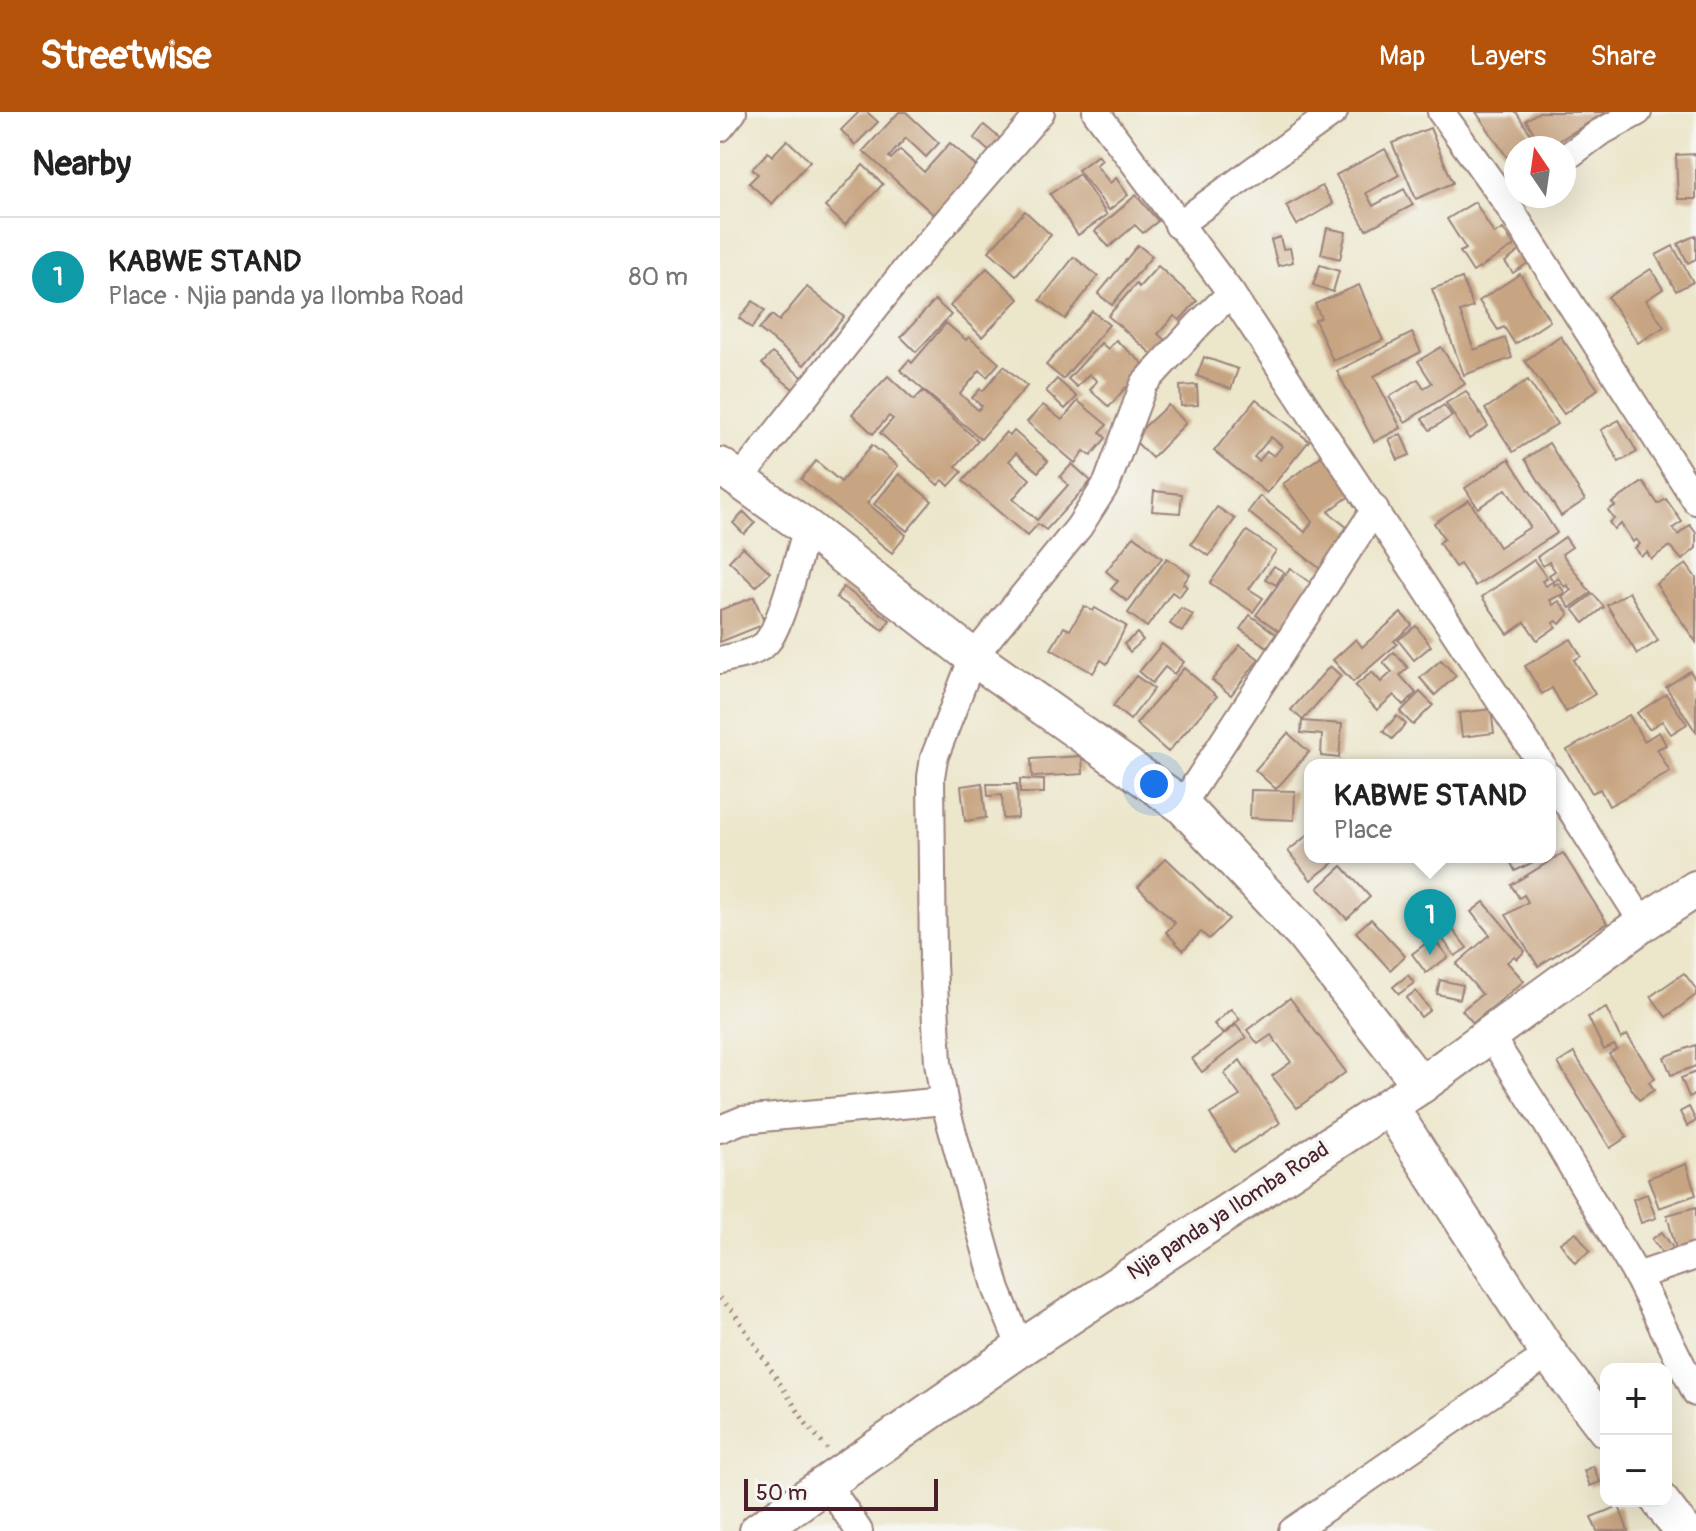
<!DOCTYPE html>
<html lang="en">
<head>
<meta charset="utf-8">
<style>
  body { margin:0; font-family:Pangolin,sans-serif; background:#f6f6f6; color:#222 }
  .controls { position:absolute; right:24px; bottom:24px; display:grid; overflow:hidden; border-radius:16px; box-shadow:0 8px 32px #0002 }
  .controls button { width:72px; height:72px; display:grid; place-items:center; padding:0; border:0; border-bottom:2px solid #e0e0e0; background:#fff; color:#222; font:40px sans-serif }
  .compass { position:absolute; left:784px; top:24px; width:72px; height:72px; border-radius:50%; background:#fff; box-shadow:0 8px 32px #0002; rotate:347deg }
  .scale { position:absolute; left:24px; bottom:20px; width:194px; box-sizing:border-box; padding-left:8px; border:4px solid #4a1f2b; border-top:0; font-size:22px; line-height:28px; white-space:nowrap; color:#4a1f2b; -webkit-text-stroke:6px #f6f6f2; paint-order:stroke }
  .you { position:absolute; left:434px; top:672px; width:28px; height:28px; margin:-20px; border:6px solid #fff; border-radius:50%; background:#1a73e8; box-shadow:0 0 0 12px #1a73e833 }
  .badge { display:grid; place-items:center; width:52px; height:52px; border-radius:50%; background:#b45309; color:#fff; font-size:26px; font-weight:700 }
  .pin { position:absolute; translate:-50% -66px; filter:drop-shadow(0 2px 4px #0008) }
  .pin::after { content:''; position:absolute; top:42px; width:28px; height:24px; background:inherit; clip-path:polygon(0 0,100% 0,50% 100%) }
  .popup { position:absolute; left:584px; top:647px; width:252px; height:104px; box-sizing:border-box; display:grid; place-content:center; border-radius:16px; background:#fff; filter:drop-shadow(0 2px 6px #0005); font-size:26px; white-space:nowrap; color:#767676 }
  .popup b { font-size:30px; color:#222 }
  .popup::after { content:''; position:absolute; left:50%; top:100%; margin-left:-16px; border:16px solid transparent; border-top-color:#fff }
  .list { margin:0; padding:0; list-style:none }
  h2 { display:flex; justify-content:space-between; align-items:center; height:104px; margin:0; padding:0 32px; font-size:34px }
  h2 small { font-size:26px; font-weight:400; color:#767676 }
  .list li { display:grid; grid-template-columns:52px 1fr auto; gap:24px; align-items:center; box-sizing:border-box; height:120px; padding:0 32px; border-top:2px solid #e0e0e0 }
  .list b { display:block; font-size:30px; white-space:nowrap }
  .list p { margin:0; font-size:26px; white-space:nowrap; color:#767676 }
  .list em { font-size:26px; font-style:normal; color:#767676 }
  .map { position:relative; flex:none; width:976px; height:1419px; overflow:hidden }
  header { display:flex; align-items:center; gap:48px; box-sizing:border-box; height:112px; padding:0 40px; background:#b45309; color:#fff }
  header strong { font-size:38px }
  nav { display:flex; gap:44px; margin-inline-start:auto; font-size:28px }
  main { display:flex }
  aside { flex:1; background:#fff }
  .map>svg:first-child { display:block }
</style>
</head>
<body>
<header>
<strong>Streetwise</strong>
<nav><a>Map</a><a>Layers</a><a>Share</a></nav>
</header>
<main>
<aside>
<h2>Nearby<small></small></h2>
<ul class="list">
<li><span class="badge" style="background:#0f9aa8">1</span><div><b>KABWE STAND</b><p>Place · Njia panda ya Ilomba Road</p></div><em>80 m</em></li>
</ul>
</aside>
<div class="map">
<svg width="976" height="1419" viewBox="0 0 976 1419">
  <rect width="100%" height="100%" fill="#f6f6f2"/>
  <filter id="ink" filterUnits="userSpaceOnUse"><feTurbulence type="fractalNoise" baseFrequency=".0125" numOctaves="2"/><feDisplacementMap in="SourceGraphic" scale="16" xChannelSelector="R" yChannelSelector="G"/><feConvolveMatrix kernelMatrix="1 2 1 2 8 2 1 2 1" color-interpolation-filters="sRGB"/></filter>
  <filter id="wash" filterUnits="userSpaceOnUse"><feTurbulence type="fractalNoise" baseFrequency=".006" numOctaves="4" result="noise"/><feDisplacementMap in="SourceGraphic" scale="32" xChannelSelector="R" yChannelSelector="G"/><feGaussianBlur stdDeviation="1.8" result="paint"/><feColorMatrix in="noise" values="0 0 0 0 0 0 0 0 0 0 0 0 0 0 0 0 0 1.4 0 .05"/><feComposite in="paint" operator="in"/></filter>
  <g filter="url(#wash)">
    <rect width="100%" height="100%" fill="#ece6cb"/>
    <g id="blocks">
      <g fill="#c8a582" fill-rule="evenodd">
        <path d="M139 0H147L158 10 135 33 121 18Z"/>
        <path d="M179 0H186L219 31 206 45 186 26 169 45 171 47 180 38 204 60 230 31 257 55 214 103 143 39Z"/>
        <path d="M756 0H796L820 36H796V58Z"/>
        <path d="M819 0H886L827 36H823L806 8Z"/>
        <path d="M264 13 282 28 271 41 254 26Z"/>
        <path d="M710 16 733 71 696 87 672 31Z"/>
        <path d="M67 28 90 49 52 92 29 71 38 62 32 57 48 40 52 44Z"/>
        <path d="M665 37 679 63 646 81 653 94 684 77 693 93 646 118 616 63Z"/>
        <path d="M976 42V87H958L956 43Z"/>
        <path d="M378 43 382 48 376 53 390 71 396 66 408 83 389 98 358 58Z"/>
        <path d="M143 53 163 72 125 113 105 95Z"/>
        <path d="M359 62 387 103 358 123 330 82Z"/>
        <path d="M602 74 613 92 577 113 566 94Z"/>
        <path d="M416 83 438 109 423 121 415 113 389 135 375 119Z"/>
        <path d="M755 90 774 122 783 117 794 134 753 160 740 140 746 137 727 107Z"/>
        <path d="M305 99 331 123 296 163 269 139Z"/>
        <path d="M607 116 626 120 620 147 601 142Z"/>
        <path d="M976 123V147L968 151 958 132Z"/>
        <path d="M560 125 563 137 570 136 573 150 558 154 551 128Z"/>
        <path d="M418 133 432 144 392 193 378 182Z"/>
        <path d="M953 134 973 170 956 179 936 143Z"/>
        <path d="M800 139 808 151 793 161 785 150Z"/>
        <path d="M354 145 378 164 345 207 320 188Z"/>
        <path d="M600 153 619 159 613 180 593 173Z"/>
        <path d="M438 154 477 189 460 208 454 204 438 222 446 229 433 243 388 204 416 172 419 175Z"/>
        <path d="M267 156 299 187 262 225 230 194Z"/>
        <path d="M931 157 943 177 926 188 944 215 918 231 888 185Z"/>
        <path d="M800 162 830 209 795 232 784 215 778 218 759 189Z"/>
        <path d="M742 166 753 195 740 200 754 238 785 226 792 246 744 263 712 177Z"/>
        <path d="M639 173 663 228 613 249 595 208 601 206 595 192Z"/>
        <path d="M87 175 124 205 84 253 39 217 52 203 59 209Z"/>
        <path d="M215 188 231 203 196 240 181 225Z"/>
        <path d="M33 189 45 198 32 216 19 206Z"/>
        <path d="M372 199 389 213 343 267 326 253Z"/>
        <path d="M226 211 246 228 249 225 279 251 267 265 260 258 240 282 258 298 262 294 252 286 260 277 263 279 284 254 307 274 261 327 180 258 189 248 192 251Z"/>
        <path d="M692 221 701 240 654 264 681 316 654 330 617 259Z"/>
        <path d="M840 224 878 277 844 302 805 249Z"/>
        <path d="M396 228 429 257 410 278 406 275 389 295 370 278 377 269 369 262 357 275 348 267 381 231 388 237Z"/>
        <path d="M721 235 745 272 685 310 669 285 698 267 704 276 712 271 698 249Z"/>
        <path d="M52 241 91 272 82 284 42 252Z"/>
        <path d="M484 245 518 257 511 277 477 264Z"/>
        <path d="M168 264 194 288 203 279 258 329 236 354 242 360 229 374 223 368 218 373 160 321 173 307 169 304 153 322 132 302Z"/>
        <path d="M337 267 357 285 345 297 326 279Z"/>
        <path d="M808 268 837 312 793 340 765 297Z"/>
        <path d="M477 273 478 293 461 294 460 274Z"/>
        <path d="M746 279 768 314 749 327 726 291Z"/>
        <path d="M536 287 589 329 547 381 494 339ZM551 325 562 334 554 344 547 339 539 349 534 345Z"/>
        <path d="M358 289 387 313 380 320 386 326 371 344 364 339 355 351 307 310 323 293 342 308Z"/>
        <path d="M448 293 466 311 432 346 412 326Z"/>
        <path d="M724 293 732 304 710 318 702 307Z"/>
        <path d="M899 308 917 340 899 350 881 318Z"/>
        <path d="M294 319 328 349 318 360 296 341 289 349 310 367 293 387 317 408 348 373 340 365 352 352 371 369 326 418 318 412 307 424 243 369 286 320 290 324Z"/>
        <path d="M681 322 690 343 678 348 669 327Z"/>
        <path d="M829 331 865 388 841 404 805 347Z"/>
        <path d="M152 333 178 354 147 391 186 423 172 441 81 367 96 349 121 370Z"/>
        <path d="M607 340 636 379 608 400 634 421 603 459 528 400 540 384 585 420 592 410 563 372Z"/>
        <path d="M789 347 837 421 755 474 740 452 735 455 719 431 724 427 714 411 749 388 779 435 810 415 786 377 758 396 745 376Z"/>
        <path d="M179 362 212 389 187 419 154 392Z"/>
        <path d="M923 370 938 392 946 387 962 410 953 416 958 423 970 413 976 421V436L962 448 950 434 931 447 927 440 921 444 915 436 920 432 916 427 913 430 901 412 894 417 889 410 894 407 888 398 895 394 892 391Z"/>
        <path d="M434 379 462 382 460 401 432 399Z"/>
        <path d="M497 395 515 407 489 444 471 432Z"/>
        <path d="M24 400 35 411 24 422 13 411Z"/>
        <path d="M527 419 556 439 529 477 543 486 533 500 490 471Z"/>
        <path d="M414 424 442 446 407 489 391 477 398 469 386 459Z"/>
        <path d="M845 425 852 435 842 442 871 481 850 496 842 485 851 478 847 473 845 475 838 466 834 470 829 463 835 459 829 450 823 454 817 445Z"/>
        <path d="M23 435 50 460 36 475 9 449Z"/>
        <path d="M447 446 470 462 463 472 467 474 459 485 452 480 427 515 408 501Z"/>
        <path d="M814 448 827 466 822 469 826 474 832 470 834 473 838 471 845 481 830 488 833 493 839 489 849 502 840 512 837 509 833 511 836 515 817 528 805 510 788 522 762 485Z"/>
        <path d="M966 452 976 466V530L936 472Z"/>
        <path d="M554 454 564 460 556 473 545 467Z"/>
        <path d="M570 456 599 477 566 524 536 503Z"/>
        <path d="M123 475 170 508 163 518 116 485Z"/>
        <path d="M909 480 938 529 917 542 887 493Z"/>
        <path d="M873 482 884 495 864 511 853 497Z"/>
        <path d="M34 485 45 512 0 530V498Z"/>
        <path d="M364 494 373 499 375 496 406 514 387 552 381 548 373 561 331 537 344 515 350 518Z"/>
        <path d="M461 496 473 503 462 520 450 512Z"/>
        <path d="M681 501 692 513 674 529 677 532 633 570 613 548 636 527 642 535Z"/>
        <path d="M530 503 556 522 547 535 520 517Z"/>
        <path d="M696 514 711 534 694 548 678 528Z"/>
        <path d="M417 521 423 528 410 540 404 532Z"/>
        <path d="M851 527 861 544 854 548 875 582 846 600 832 576 822 582 805 554Z"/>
        <path d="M442 532 464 550 454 562 445 555 432 571 419 560Z"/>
        <path d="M520 533 539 547 511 583 492 568Z"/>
        <path d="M674 540 688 556 680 563 696 581 683 593 674 583 657 598 635 574 652 560 661 570 672 560 663 550Z"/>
        <path d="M721 548 736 564 715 583 700 566Z"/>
        <path d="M610 554 621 564 583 608 571 598Z"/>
        <path d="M464 556 497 584 448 640 416 612Z"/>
        <path d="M970 559 976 568V620L946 575Z"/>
        <path d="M416 564 434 577 410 608 393 594Z"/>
        <path d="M700 580 713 593 693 613 680 600Z"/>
        <path d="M946 582 967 612 951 622 942 609 929 617 917 601Z"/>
        <path d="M771 597 774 621 742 625 739 601Z"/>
        <path d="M909 603 924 629 939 620 946 633 937 637 950 660 889 694 880 677 872 681 847 638Z"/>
        <path d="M677 604 686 612 672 627 663 619Z"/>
        <path d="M582 609 622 612 619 646 601 644 602 623 581 621Z"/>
        <path d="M568 621 589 640 556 677 535 658Z"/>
        <path d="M362 644 363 662 312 665 311 647Z"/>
        <path d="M300 667 324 668V681H300Z"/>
        <path d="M262 671 266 706 245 709 241 674Z"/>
        <path d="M267 672H297L298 706 283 707 282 683 268 684Z"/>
        <path d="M531 678 575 679 574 708 530 706Z"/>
        <path d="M590 721V745H614L617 748 591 768 568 739Z"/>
        <path d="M843 741 887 811 818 854 786 803 808 790 804 783 799 786 791 773Z"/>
        <path d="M788 745H824L795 759Z"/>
        <path d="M446 746 509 807 489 827 481 820 463 838 446 820 455 811 418 775Z"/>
        <path d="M622 754 650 785 627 807 598 776Z"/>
        <path d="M764 790 805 839 797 847 794 844 787 850 804 869 753 911 742 898 762 882 736 852 770 823 751 800Z"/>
        <path d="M651 807 685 844 670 858 636 820Z"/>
        <path d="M730 814 747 836 735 844 719 822Z"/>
        <path d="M713 826 728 845 706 861 692 842Z"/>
        <path d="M964 861 976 877V883L946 905 931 884Z"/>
        <path d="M688 863 694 871 679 882 673 875Z"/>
        <path d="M720 868 743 873 740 887 717 882Z"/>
        <path d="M696 879 710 898 701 905 686 886Z"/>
        <path d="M570 886 626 960 577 996 552 964 571 950 551 923 538 932 527 918Z"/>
        <path d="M886 896 901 927 907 923 935 966 929 970 934 978 919 988 889 942 897 937 894 933 884 938 868 905Z"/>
        <path d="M511 897 520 907 503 922 494 912Z"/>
        <path d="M516 913 526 926 482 960 472 947Z"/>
        <path d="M976 933V954L951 963 944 945Z"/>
        <path d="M854 941 907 1025 890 1036 838 951Z"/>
        <path d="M520 948 560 1011 514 1040 490 1002 520 984 504 962Z"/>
        <path d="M976 960V982L969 985 961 966Z"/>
        <path d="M969 995 976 1009 967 1014 960 1000Z"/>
        <path d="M966 1052 976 1083 939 1096 928 1066Z"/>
        <path d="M927 1082 936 1106 921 1111 913 1087Z"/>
        <path d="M976 1095V1132L956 1137 947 1103Z"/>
        <path d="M856 1120 870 1139 855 1151 840 1131Z"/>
        <path d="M942 1120 953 1136 943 1142 932 1127Z"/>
        <path d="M873 1354 880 1370 870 1374 864 1359Z"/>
        <path d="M899 1394 908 1419H877L871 1405Z"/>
      </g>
    </g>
  </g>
  <g filter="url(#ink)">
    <use href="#blocks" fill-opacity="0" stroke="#9b827b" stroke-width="2"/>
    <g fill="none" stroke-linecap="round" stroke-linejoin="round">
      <g stroke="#9b827b" stroke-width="30">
        <g id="street">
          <path d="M376 0 511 181 822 653"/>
          <path d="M721 0 785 89 976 389"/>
          <path d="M0 16 13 0"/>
          <path d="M844 47 879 21 918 0"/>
          <path d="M458 113 614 0"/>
          <path d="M19 368 189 153 321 0"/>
          <path d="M0 548C14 544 37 542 47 530 62 512 79 441 87 416"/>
          <path d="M830 665 923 811"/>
          <path d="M462 693 655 397"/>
          <path d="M769 922 825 1009 917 1164 976 1281"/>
          <path d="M0 1017 22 1008 224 989"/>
          <path d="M917 1164 976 1144"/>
          <path d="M301 1236 277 1178 224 989 218 950 213 852 211 665 214 646 253 545 359 415 387 371 424 272 479 212 511 181"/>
          <path d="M107 1372 139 1419"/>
          <path d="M572 1419 829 1242"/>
        </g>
      </g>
      <g stroke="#9b827b" stroke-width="40">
        <g id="secondary">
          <path d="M0 354 87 416 253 545 462 693 583 822 701 973"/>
          <path d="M669 994 829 1242 886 1317"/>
          <path d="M940 1389 963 1419"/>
          <path d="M38 1419 301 1236 701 973 923 811 976 777"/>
        </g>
      </g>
      <path stroke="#9b827b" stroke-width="5" stroke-dasharray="2 6" stroke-linecap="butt" d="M0 1186 13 1199 85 1310 107 1337"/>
      <use href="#street" stroke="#fff" stroke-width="26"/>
      <use href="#secondary" stroke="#fff" stroke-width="36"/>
    </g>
  </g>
  <g text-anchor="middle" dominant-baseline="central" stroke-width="7" stroke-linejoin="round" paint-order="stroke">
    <g font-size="22" fill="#4a1f2b" stroke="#f6f6f2">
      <text transform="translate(508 1099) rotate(-33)">Njia panda ya Ilomba Road</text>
    </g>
  </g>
</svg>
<div class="controls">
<button>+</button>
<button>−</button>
</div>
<svg class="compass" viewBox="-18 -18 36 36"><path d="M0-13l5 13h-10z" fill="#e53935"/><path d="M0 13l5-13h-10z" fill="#767676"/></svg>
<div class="scale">50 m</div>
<div class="you"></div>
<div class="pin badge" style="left:710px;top:843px;background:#0f9aa8">1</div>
<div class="popup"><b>KABWE STAND</b>Place</div>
</div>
</main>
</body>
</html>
